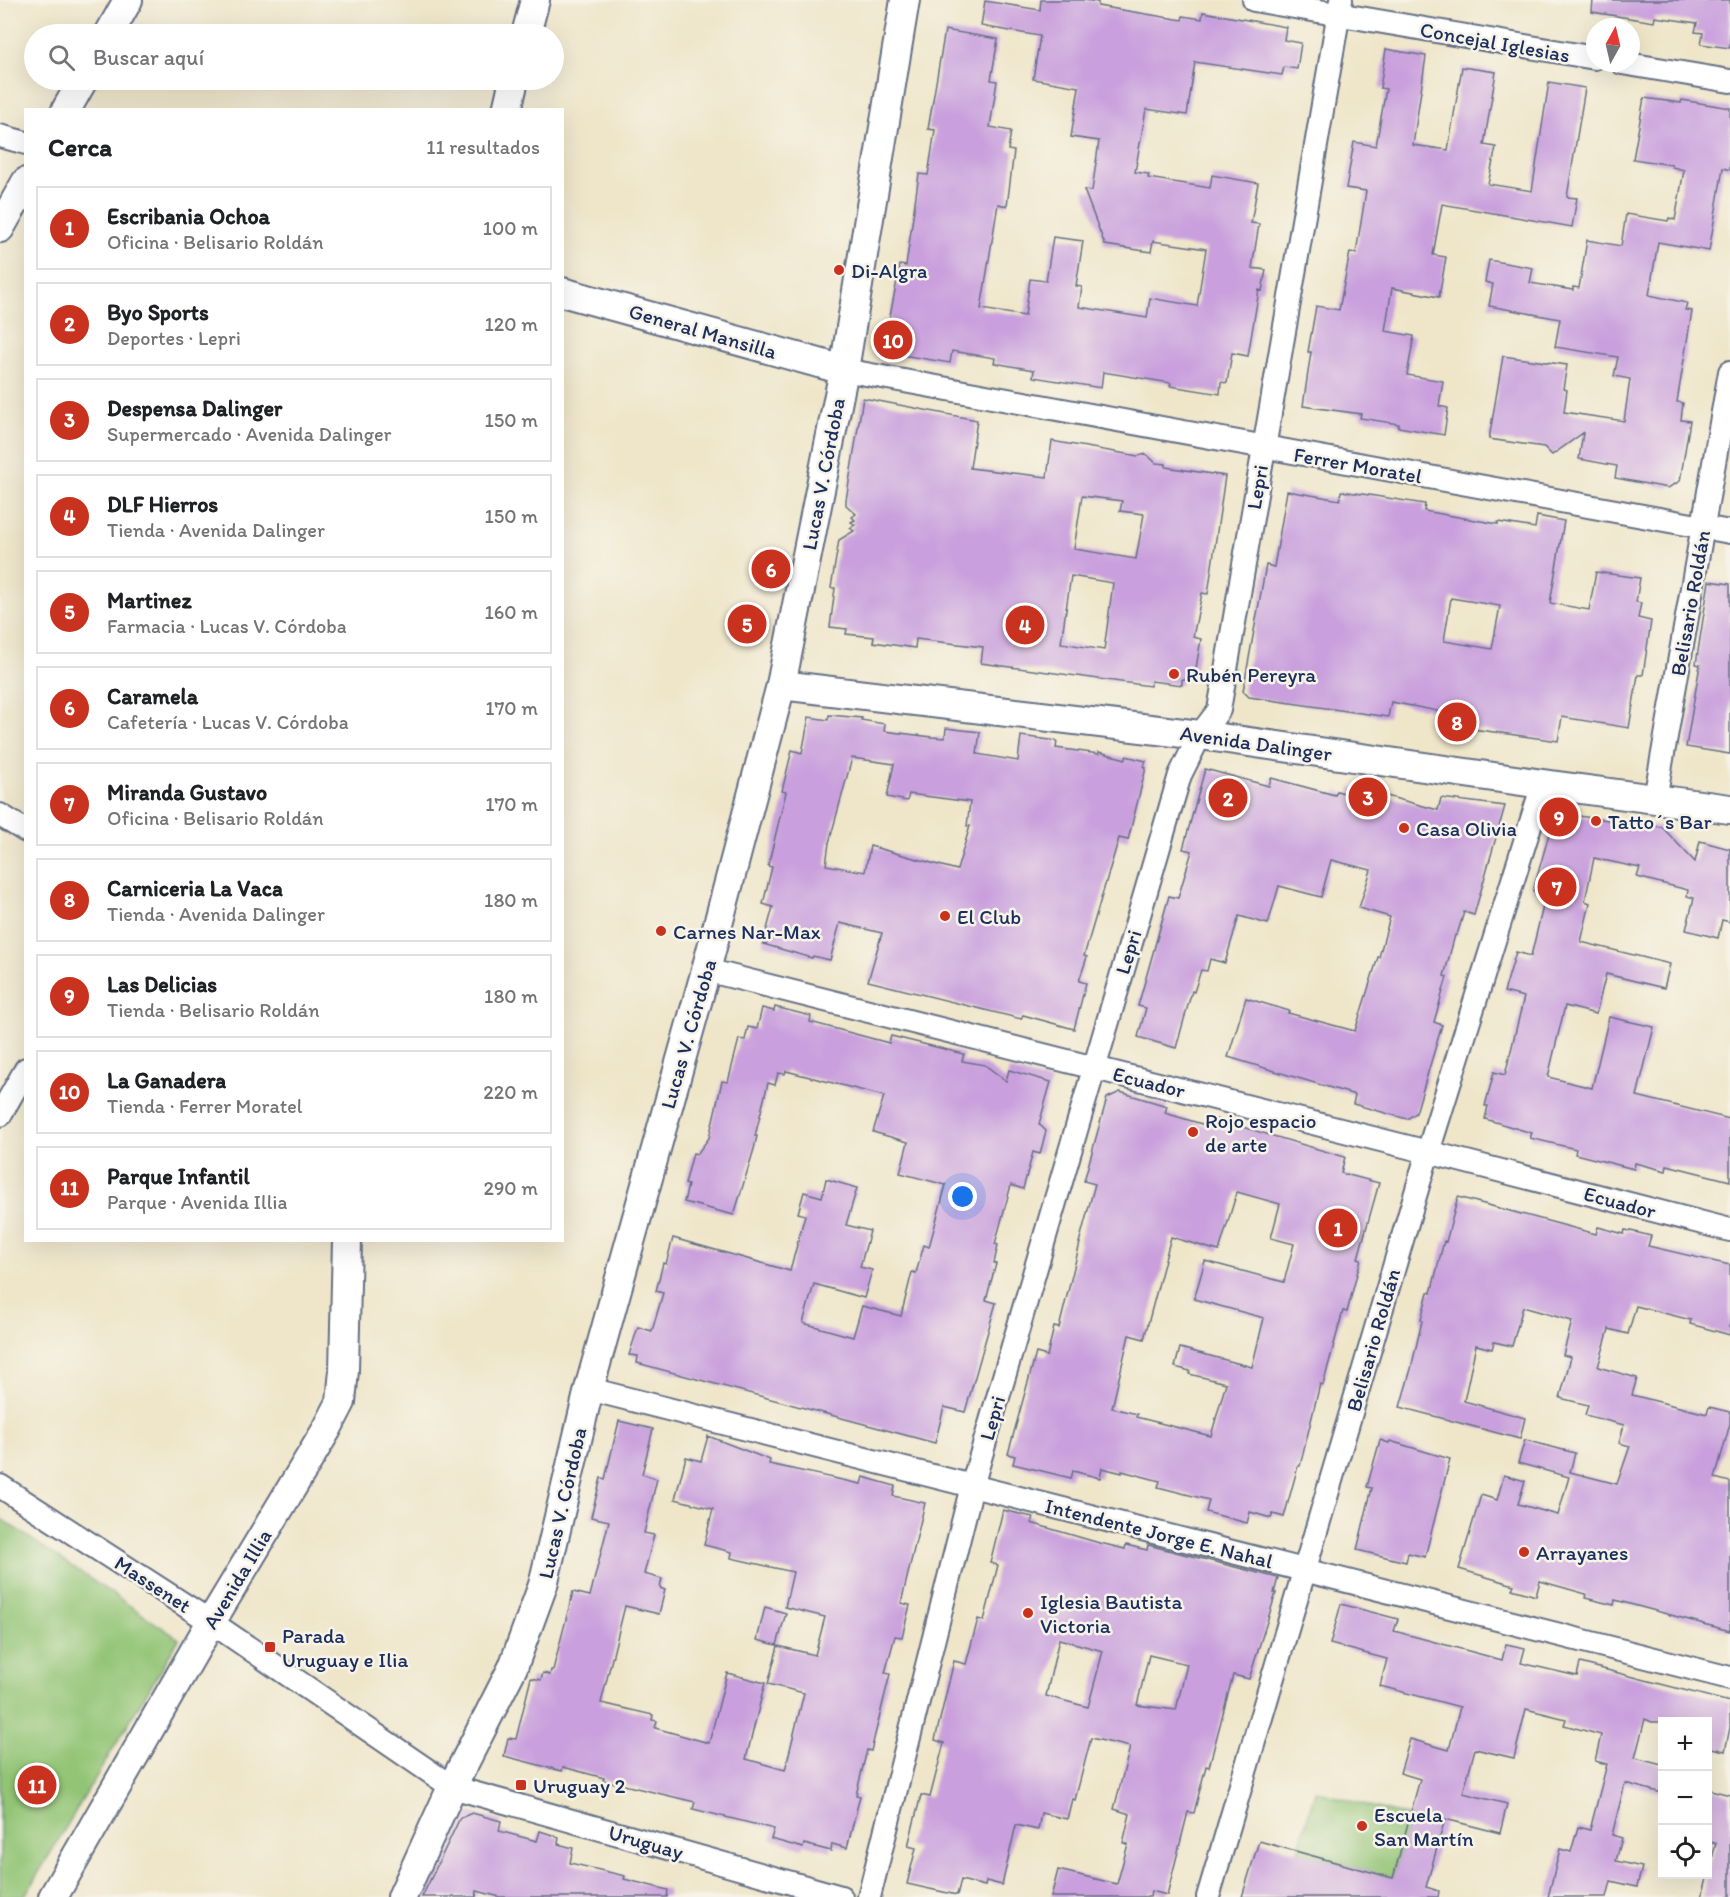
<!DOCTYPE html>
<html lang="es">
<head>
<meta charset="utf-8">
<style>
  body { margin:0; font-family:Itim,sans-serif; background:#f6f6f6; color:#202124 }
  .controls { position:absolute; right:18px; bottom:18px; display:grid; overflow:hidden; border-radius:0px; box-shadow:0 6px 24px #0002 }
  .controls button { width:54px; height:54px; display:grid; place-items:center; padding:0; border:0; border-bottom:2px solid #e0e0e0; background:#fff; color:#202124; font:30px sans-serif }
  .compass { position:absolute; left:1586px; top:18px; width:54px; height:54px; border-radius:50%; background:#fff; box-shadow:0 6px 24px #0002; rotate:8deg }
  .you { position:absolute; left:963px; top:1197px; width:21px; height:21px; margin:-15px; border:4px solid #fff; border-radius:50%; background:#1a73e8; box-shadow:0 0 0 9px #1a73e833 }
  .badge { display:grid; place-items:center; width:39px; height:39px; border-radius:50%; background:#c8321e; color:#fff; font-size:20px; font-weight:700 }
  .pin { position:absolute; translate:-50% -50%; border:3px solid #fff; box-shadow:0 2px 6px #0006 }
  .list { margin:0; padding:0; list-style:none }
  h2 { display:flex; justify-content:space-between; align-items:center; height:78px; margin:0; padding:0 24px; font-size:26px }
  h2 small { font-size:20px; font-weight:400; color:#757577 }
  .list li { display:grid; grid-template-columns:39px 1fr auto; gap:18px; align-items:center; box-sizing:border-box; height:84px; margin:0 12px 12px; padding:0 12px; border:2px solid #e0e0e0; border-radius:0px }
  .list b { display:block; font-size:22px; white-space:nowrap }
  .list p { margin:0; font-size:20px; white-space:nowrap; color:#757577 }
  .list em { font-size:20px; font-style:normal; color:#757577 }
  .icon { flex:none; width:33px; height:33px; fill:none; stroke:currentColor; stroke-width:2; stroke-linecap:round; stroke-linejoin:round }
  .map { position:relative; flex:none; width:1730px; height:1897px; overflow:hidden }
  .search { position:absolute; background:#fff; box-shadow:0 6px 24px #0002; left:24px; top:24px; width:540px; height:66px; display:flex; align-items:center; gap:15px; box-sizing:border-box; padding:0 21px; border-radius:33px; color:#757577; font-size:22px }
  .panel { position:absolute; background:#fff; box-shadow:0 6px 24px #0002; left:24px; top:108px; width:540px; height:1134px; border-radius:0px }
  .map>svg:first-child { display:block }
</style>
</head>
<body>
<div class="map">
<svg width="1730" height="1897" viewBox="0 0 1730 1897">
  <rect width="100%" height="100%" fill="#f7f3e8"/>
  <filter id="ink" filterUnits="userSpaceOnUse"><feTurbulence type="fractalNoise" baseFrequency=".0167" numOctaves="2"/><feDisplacementMap in="SourceGraphic" scale="12" xChannelSelector="R" yChannelSelector="G"/><feConvolveMatrix kernelMatrix="1 2 1 2 8 2 1 2 1" color-interpolation-filters="sRGB"/></filter>
  <filter id="wash" filterUnits="userSpaceOnUse"><feTurbulence type="fractalNoise" baseFrequency=".008" numOctaves="4" result="noise"/><feDisplacementMap in="SourceGraphic" scale="24" xChannelSelector="R" yChannelSelector="G"/><feGaussianBlur stdDeviation="1.35" result="paint"/><feColorMatrix in="noise" values="0 0 0 0 0 0 0 0 0 0 0 0 0 0 0 0 0 1.4 0 .05"/><feComposite in="paint" operator="in"/></filter>
  <g filter="url(#wash)">
    <rect width="100%" height="100%" fill="#efe6ca"/>
    <g fill="#92c474" stroke="#567a69" stroke-width="1.5">
      <path d="M0 1518 179 1639 24 1897H0Z"/>
      <path d="M1315 1791 1410 1817 1393 1878 1298 1852Z"/>
    </g>
    <g id="blocks">
      <g fill="#c9a0dd" fill-rule="evenodd">
        <path d="M1041 0H1084L1098 2V6L1182 20 1183 16 1202 19 1203 12 1286 27 1284 40 1301 43 1297 69 1284 67 1282 75 1195 62 1187 115 1146 109 1135 172 1149 174 1148 178 1210 188 1212 175 1258 183 1251 223 1259 224 1252 268 1266 270 1262 291 1259 290 1248 356 1232 353 1227 383 1221 382 1220 394 1170 386 1171 383 1103 372 1101 388 1033 377 1034 370 994 363 995 358 952 351 950 363 883 352 900 265 906 266 919 174 928 175 935 130 928 129 945 30 998 39 991 80 997 81 990 127 1011 131 1008 150 1014 151 1007 206 998 204 981 309 1025 316 1030 279 1046 281 1053 237 1083 241 1076 286 1082 287 1079 307 1147 318 1150 298 1197 306 1206 249 1153 241 1151 252 1105 245 1084 190 1092 191 1099 141 1071 137 1079 87 1033 79 1040 36 981 26 985 1 1040 10Z"/>
        <path d="M1593 0H1730V48L1701 44 1703 33 1695 32 1697 23 1655 17 1654 22 1592 12Z"/>
        <path d="M1386 49 1426 56 1413 145 1448 150 1462 67 1496 72 1484 145 1496 147 1488 184 1532 191 1549 82 1585 88 1567 197 1577 198 1572 227 1442 204 1433 255 1446 257 1439 297 1392 288 1385 331 1414 336 1407 375 1443 381 1439 406 1448 408 1444 435 1398 427 1399 424 1360 418 1361 414 1303 406 1311 352H1308L1316 306 1339 310 1350 252 1356 253 1366 191 1346 188 1354 142 1376 146 1386 89 1380 88Z"/>
        <path d="M1644 98 1681 103 1682 100 1730 108V170L1723 168 1709 251 1658 242 1649 295 1687 303 1685 310 1692 311 1677 402 1683 403 1681 420 1690 421 1680 481 1668 488 1615 478 1617 466 1579 459 1583 433 1552 455 1544 447 1489 439 1503 356 1567 365 1563 389 1567 390 1564 412 1624 421 1630 379 1614 376 1618 357 1555 347 1560 319 1489 306 1493 284 1485 282 1489 260 1533 268 1530 283 1573 290V287L1579 288 1587 240 1621 246 1626 214 1668 221 1669 218 1675 220 1684 170 1672 167V165L1633 159Z"/>
        <path d="M863 398 977 420 970 468 1047 477 1052 441 1138 456 1146 454 1156 463 1166 464V467L1225 476 1208 594 1202 593 1193 637 1201 639 1194 680 1182 679V685L1151 681 1150 686 981 663 983 647 916 639 915 648 873 642 874 637 846 634 847 629 830 627 835 588H831L839 540 854 531 850 528 855 525 851 522 855 520 852 517 856 514 846 505V500ZM1082 496 1122 501 1120 511 1144 514 1136 559 1074 549ZM1071 576 1113 583 1104 650 1061 643Z"/>
        <path d="M1287 491 1340 500 1341 491 1369 495 1425 504 1424 511 1498 524V522L1535 528 1537 516 1564 521 1550 603 1589 610 1596 572 1640 578 1636 602 1641 603 1638 618 1651 621 1643 675H1638L1629 728 1562 717 1558 741 1437 724 1438 711 1391 702 1388 717 1249 697 1243 691 1266 565 1274 567ZM1451 598 1500 606 1492 649 1444 641Z"/>
        <path d="M1709 581 1730 584V754L1686 747 1700 665 1696 664Z"/>
        <path d="M829 715 862 718 861 720 885 724 884 731 932 737 945 738 946 728 980 732 977 754 1018 761 1021 736 1057 741 1056 748 1099 754V752L1126 759V756L1146 761 1144 767 1146 768 1128 840 1119 838 1084 956 1087 957 1079 981 1086 983 1074 1029 1023 1015 1021 1019 868 981 882 933 840 923 830 960 813 956 812 958 763 944 773 907 763 904 772 867 768 866 786 792 782 791 792 750 802 753 809 717 828 720ZM852 758 894 764 887 797 907 801 909 794 970 802 967 826H970L957 870 870 846 865 872 826 865 829 843Z"/>
        <path d="M1205 769 1269 786 1271 778 1335 795 1337 791 1350 795 1351 787 1380 790 1379 794 1438 810 1441 798 1505 806 1474 915 1464 912 1457 935H1455L1444 976 1447 977 1434 1022 1442 1025 1416 1113 1407 1119 1353 1104 1355 1095 1228 1057 1246 998 1289 1011 1288 1013 1355 1031 1378 957H1379L1390 917 1359 908 1371 870 1331 860 1321 897 1279 886 1268 924 1239 916 1225 963 1210 959 1207 971 1201 970 1194 992 1192 991 1176 1048 1138 1037 1146 1008 1138 1006 1169 896 1178 898 1192 851 1183 849Z"/>
        <path d="M1555 813 1662 827 1695 862 1700 841 1730 849V922L1722 920 1718 938 1686 930 1694 898 1687 896 1688 890 1637 877 1640 868 1594 858 1585 901 1590 903 1581 942 1670 964 1664 988 1606 974 1596 1014 1565 1006 1548 1077 1592 1088 1609 1017 1654 1027 1637 1096 1730 1119V1181L1667 1165 1666 1171 1635 1163 1634 1169 1575 1154 1576 1149 1530 1138 1532 1133 1485 1119 1488 1106H1485L1494 1072 1505 1075 1524 997 1504 992 1516 952 1531 956 1546 894 1533 891Z"/>
        <path d="M775 1007 811 1016 810 1022 889 1043 891 1036 964 1054 962 1061 985 1065 1006 1081 1009 1070 1051 1082 1039 1124 1046 1131 1040 1154 1033 1152 1023 1189 1011 1185 995 1244 998 1245 994 1263 996 1264 986 1300 996 1303 965 1412 944 1407 935 1443 637 1363 638 1356 629 1355 638 1327 652 1331 663 1293 656 1291 663 1263 666 1264 673 1238 790 1271 805 1215 798 1213 804 1192 822 1197 826 1179 857 1188 846 1225 870 1231 860 1267 872 1270 864 1298 814 1284 803 1323 853 1337 862 1306 901 1316 912 1272 916 1273 924 1245 929 1247 946 1185 900 1173 908 1142 873 1132 884 1096 786 1071 785 1074 778 1073 775 1085 768 1083 755 1136H757L754 1149 734 1215 684 1202 688 1185 685 1184 693 1153 697 1154 709 1138 722 1081 728 1082 739 1039 745 1040 748 1027 757 1029 762 1008 774 1011Z"/>
        <path d="M1120 1092 1167 1106 1165 1113 1212 1127 1215 1119 1345 1157 1341 1173 1379 1183 1358 1258 1361 1259 1347 1312 1343 1311 1323 1385 1320 1384 1300 1466H1298L1284 1517 1273 1514 1271 1518 1250 1512 1247 1523 1206 1512 1209 1500 1158 1487 1160 1481 1122 1471V1473L1102 1468 1100 1478 1073 1471 1071 1478 1013 1464 1015 1456 1008 1454 1036 1353 1047 1356 1054 1327 1059 1328 1080 1243H1079L1095 1184 1084 1181 1107 1098ZM1237 1192 1280 1204 1271 1238 1294 1244 1284 1282 1205 1261 1194 1299 1264 1318 1252 1367 1180 1348 1175 1367 1190 1371 1189 1374 1226 1383 1211 1436 1136 1417 1137 1414 1112 1408 1129 1335 1144 1339 1171 1237 1219 1251Z"/>
        <path d="M1458 1197 1596 1234 1598 1227 1624 1234 1625 1230 1635 1232 1651 1236 1648 1246 1730 1265V1335L1690 1324 1691 1320 1636 1306 1628 1334 1609 1329 1598 1367 1637 1378 1632 1395 1707 1414 1709 1407 1730 1412V1424L1715 1478 1730 1482V1631L1615 1600 1614 1605 1585 1598 1586 1594 1540 1581 1536 1596 1512 1589 1514 1585 1459 1569 1481 1495 1497 1500 1504 1475 1525 1481 1518 1504 1558 1515 1569 1477 1518 1463 1525 1440 1575 1453 1570 1472 1617 1484 1630 1446 1619 1443 1624 1425 1585 1415 1588 1405 1560 1398 1571 1357 1563 1355 1572 1321 1523 1307 1512 1346 1494 1342 1492 1349 1476 1345 1464 1401 1525 1418 1520 1439 1400 1407 1411 1369 1422 1321 1421 1320 1428 1292 1431 1293 1444 1241 1446 1242Z"/>
        <path d="M619 1421 653 1429 642 1474 657 1479 644 1533 654 1535 644 1574 662 1579 660 1588 665 1590 659 1614 625 1606 601 1703 653 1715 652 1720 657 1721 655 1728 709 1743 727 1673 765 1683 746 1759 785 1770 804 1693 768 1684 778 1646 815 1655 825 1617 785 1607 793 1572 731 1558 732 1552 704 1545 713 1509 675 1499 686 1457 701 1461 708 1436 770 1460 769 1464 861 1484 863 1477 895 1486 893 1496 925 1503 901 1603 910 1605 902 1637 895 1636 885 1673 890 1674 871 1751 867 1750 856 1795 860 1796 847 1848 832 1844 831 1851 804 1844 803 1848 771 1839 774 1829 693 1809 695 1802 603 1780 604 1778 563 1767 562 1771 504 1756 508 1738 516 1739 531 1678 541 1680 543 1673 550 1675 551 1670H553L573 1592 590 1596 609 1521 591 1517 601 1478 605 1479Z"/>
        <path d="M1380 1440 1389 1443 1390 1441 1450 1459 1425 1557 1408 1553 1406 1562 1357 1550 1372 1488 1367 1487Z"/>
        <path d="M1003 1510 1033 1517 1031 1523 1096 1542 1125 1549 1126 1545 1147 1550 1148 1545 1278 1578 1274 1593H1276L1249 1679 1233 1675 1209 1767 1206 1766 1194 1813 1188 1812 1167 1895 1151 1891 1150 1897H1051L1058 1870 1117 1884 1128 1844 1123 1843 1130 1814 1114 1809 1130 1747 1091 1738 1075 1800 1072 1799 1067 1819 1041 1813 1038 1830 1016 1825 1002 1885 986 1881 985 1886 961 1880 957 1895 907 1884 916 1848 908 1846 921 1795 930 1797 944 1743 935 1740 954 1661 966 1664 978 1619 984 1621 998 1565 990 1563ZM1059 1639 1103 1651 1088 1707 1046 1696ZM1149 1655 1187 1664 1176 1710 1137 1705Z"/>
        <path d="M1341 1604 1398 1619 1394 1631 1502 1660 1506 1644 1525 1648 1521 1663 1577 1676 1580 1663 1730 1702V1728L1725 1751 1707 1747V1722H1652L1645 1719 1635 1758 1662 1765V1793L1625 1783 1612 1835 1622 1838 1616 1861 1642 1867 1637 1887 1611 1881 1607 1897H1548L1560 1849 1571 1852 1578 1827 1590 1830 1607 1764 1595 1761 1601 1735 1564 1725 1566 1719 1526 1709 1514 1758 1475 1749 1463 1793 1507 1804 1500 1833 1445 1819 1426 1887 1439 1891 1438 1897H1242L1259 1841 1393 1878 1420 1779 1400 1773 1410 1739 1449 1750 1460 1707 1380 1686 1387 1659 1330 1644Z"/>
        <path d="M765 1607 786 1613 777 1645 757 1640Z"/>
        <path d="M1707 1789 1730 1795V1897H1702L1716 1843 1707 1842Z"/>
        <path d="M472 1813 501 1821 499 1831 537 1841 540 1831 559 1837 558 1844 573 1848 570 1863 625 1876 624 1879 668 1890 667 1897H500L477 1891 476 1897H422L460 1818Z"/>
      </g>
    </g>
  </g>
  <g filter="url(#ink)">
    <use href="#blocks" fill-opacity="0" stroke="#656f84" stroke-width="1.5"/>
    <g fill="none" stroke-linecap="round" stroke-linejoin="round">
      <g stroke="#656f84" stroke-width="26">
        <g id="minor">
          <path d="M1254 0 1595 58"/>
          <path d="M1622 63 1730 81"/>
          <path d="M0 136 26 143"/>
          <path d="M844 370 1730 532"/>
          <path d="M1655 799 1730 372"/>
          <path d="M0 815 26 831"/>
          <path d="M706 970 1428 1152 1730 1230"/>
          <path d="M0 1115 26 1069"/>
          <path d="M589 1389 1730 1678"/>
          <path d="M0 1486 211 1622 452 1787 841 1897"/>
          <path d="M869 1897 972 1486 1180 775 1200 735 1219 710 1341 0"/>
          <path d="M1208 1897 1428 1152 1543 784"/>
        </g>
      </g>
      <g stroke="#656f84" stroke-width="32">
        <g id="tertiary">
          <path d="M109 34 128 0"/>
          <path d="M526 34 535 0"/>
          <path d="M66 110 83 80"/>
          <path d="M507 110 514 80"/>
          <path d="M0 228 26 182"/>
          <path d="M562 292 844 370"/>
          <path d="M781 685 1200 735 1543 784 1730 809"/>
          <path d="M53 1897 211 1622 327 1429 341 1402 344 1370 347 1240"/>
          <path d="M402 1897 452 1787 513 1667 543 1585 589 1389 706 970 781 685 844 370 905 0"/>
        </g>
      </g>
      <use href="#minor" stroke="#fff" stroke-width="22"/>
      <use href="#tertiary" stroke="#fff" stroke-width="28"/>
    </g>
  </g>
  <g fill="#c8321e" stroke="#f7f3e8" stroke-width="2">
    <circle cx="839" cy="270" r="6"/>
    <circle cx="1174" cy="674" r="6"/>
    <circle cx="1596" cy="821" r="6"/>
    <circle cx="1404" cy="828" r="6"/>
    <circle cx="945" cy="916" r="6"/>
    <circle cx="661" cy="931" r="6"/>
    <circle cx="1193" cy="1132" r="6"/>
    <circle cx="1524" cy="1552" r="6"/>
    <circle cx="1028" cy="1613" r="6"/>
    <rect x="264" y="1641" width="12" height="12" rx="3"/>
    <rect x="515" y="1779" width="12" height="12" rx="3"/>
    <circle cx="1362" cy="1826" r="6"/>
  </g>
  <g text-anchor="middle" dominant-baseline="central" stroke-width="5" stroke-linejoin="round" paint-order="stroke">
    <g font-size="21" fill="#1b2f5e" stroke="#f7f3e8">
      <text transform="translate(1495 42) rotate(10)">Concejal Iglesias</text>
      <text transform="translate(703 331) rotate(16)">General Mansilla</text>
      <text transform="translate(1358 465) rotate(10)">Ferrer Moratel</text>
      <text transform="translate(823 474) rotate(-79)">Lucas V. Córdoba</text>
      <text transform="translate(1257 487) rotate(-80)">Lepri</text>
      <text transform="translate(1690 603) rotate(-80)">Belisario Roldán</text>
      <text transform="translate(1256 743) rotate(8)">Avenida Dalinger</text>
      <text transform="translate(1128 952) rotate(-73)">Lepri</text>
      <text transform="translate(688 1034) rotate(-74)">Lucas V. Córdoba</text>
      <text transform="translate(1149 1082) rotate(14)">Ecuador</text>
      <text transform="translate(1620 1202) rotate(15)">Ecuador</text>
      <text transform="translate(1373 1340) rotate(-74)">Belisario Roldán</text>
      <text transform="translate(992 1418) rotate(-74)">Lepri</text>
      <text transform="translate(562 1503) rotate(-77)">Lucas V. Córdoba</text>
      <text transform="translate(1159 1533) rotate(14)">Intendente Jorge E. Nahal</text>
      <text transform="translate(237 1579) rotate(-59)">Avenida Illia</text>
      <text transform="translate(153 1584) rotate(33)">Massenet</text>
      <text transform="translate(646 1842) rotate(16)">Uruguay</text>
    </g>
    <g font-size="21" fill="#1b2f5e" stroke="#f7f3e8" text-anchor="start">
      <text x="851" y="270">Di-Algra</text>
      <text x="1186" y="674">Rubén Pereyra</text>
      <text x="1608" y="821">Tatto´s Bar</text>
      <text x="1416" y="828">Casa Olivia</text>
      <text x="957" y="916">El Club</text>
      <text x="673" y="931">Carnes Nar-Max</text>
      <text x="1205" y="1120">Rojo espacio<tspan x="1205" dy="24">de arte</tspan></text>
      <text x="1536" y="1552">Arrayanes</text>
      <text x="1040" y="1601">Iglesia Bautista<tspan x="1040" dy="24">Victoria</tspan></text>
      <text x="282" y="1635">Parada<tspan x="282" dy="24">Uruguay e Ilia</tspan></text>
      <text x="533" y="1785">Uruguay 2</text>
      <text x="1374" y="1814">Escuela<tspan x="1374" dy="24">San Martín</tspan></text>
    </g>
  </g>
</svg>
<div class="controls">
<button>+</button>
<button>−</button>
<button><svg class="icon" aria-label="locate" viewBox="0 0 24 24"><circle cx="12" cy="12" r="6"/><path d="M12 2v4M12 18v4M2 12h4M18 12h4"/></svg></button>
</div>
<svg class="compass" viewBox="-18 -18 36 36"><path d="M0-13l5 13h-10z" fill="#e53935"/><path d="M0 13l5-13h-10z" fill="#757577"/></svg>
<div class="you"></div>
<div class="pin badge" style="left:1338px;top:1228px">1</div>
<div class="pin badge" style="left:1228px;top:798px">2</div>
<div class="pin badge" style="left:1368px;top:797px">3</div>
<div class="pin badge" style="left:1025px;top:625px">4</div>
<div class="pin badge" style="left:747px;top:624px">5</div>
<div class="pin badge" style="left:771px;top:569px">6</div>
<div class="pin badge" style="left:1557px;top:887px">7</div>
<div class="pin badge" style="left:1457px;top:722px">8</div>
<div class="pin badge" style="left:1559px;top:817px">9</div>
<div class="pin badge" style="left:893px;top:340px">10</div>
<div class="pin badge" style="left:37px;top:1785px">11</div>
<div class="search"><svg class="icon" aria-label="search" viewBox="0 0 24 24"><circle cx="10" cy="10" r="6"/><path d="M15 15l6 6"/></svg>Buscar aquí</div>
<section class="panel">
<h2>Cerca<small>11 resultados</small></h2>
<ul class="list">
<li><span class="badge">1</span><div><b>Escribania Ochoa</b><p>Oficina · Belisario Roldán</p></div><em>100 m</em></li>
<li><span class="badge">2</span><div><b>Byo Sports</b><p>Deportes · Lepri</p></div><em>120 m</em></li>
<li><span class="badge">3</span><div><b>Despensa Dalinger</b><p>Supermercado · Avenida Dalinger</p></div><em>150 m</em></li>
<li><span class="badge">4</span><div><b>DLF Hierros</b><p>Tienda · Avenida Dalinger</p></div><em>150 m</em></li>
<li><span class="badge">5</span><div><b>Martinez</b><p>Farmacia · Lucas V. Córdoba</p></div><em>160 m</em></li>
<li><span class="badge">6</span><div><b>Caramela</b><p>Cafetería · Lucas V. Córdoba</p></div><em>170 m</em></li>
<li><span class="badge">7</span><div><b>Miranda Gustavo</b><p>Oficina · Belisario Roldán</p></div><em>170 m</em></li>
<li><span class="badge">8</span><div><b>Carniceria La Vaca</b><p>Tienda · Avenida Dalinger</p></div><em>180 m</em></li>
<li><span class="badge">9</span><div><b>Las Delicias</b><p>Tienda · Belisario Roldán</p></div><em>180 m</em></li>
<li><span class="badge">10</span><div><b>La Ganadera</b><p>Tienda · Ferrer Moratel</p></div><em>220 m</em></li>
<li><span class="badge">11</span><div><b>Parque Infantil</b><p>Parque · Avenida Illia</p></div><em>290 m</em></li>
</ul>
</section>
</div>
</body>
</html>
